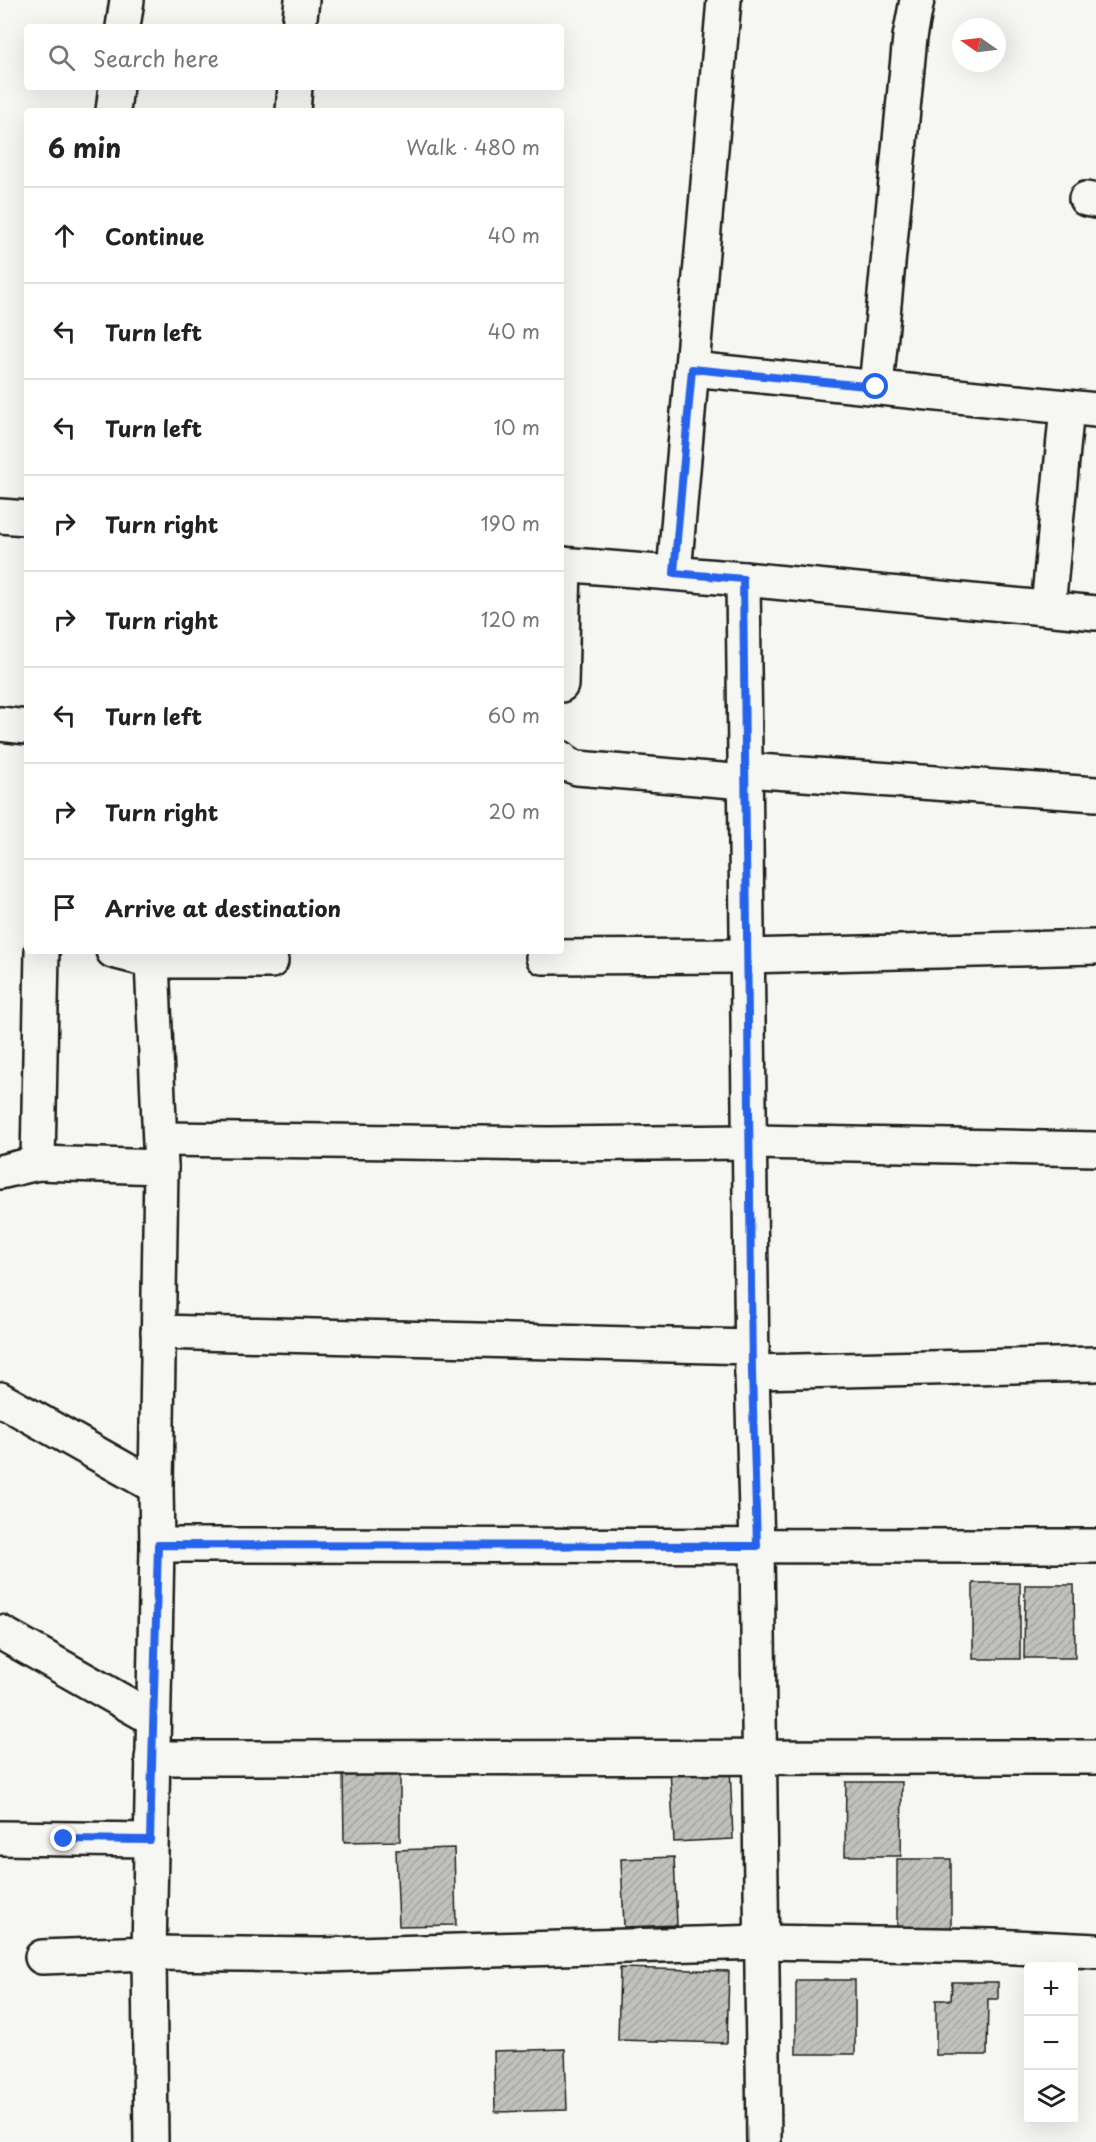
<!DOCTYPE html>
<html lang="en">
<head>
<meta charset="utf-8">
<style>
  body { margin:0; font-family:"Playpen Sans",sans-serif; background:#f6f6f6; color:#222 }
  .controls { position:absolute; right:18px; bottom:18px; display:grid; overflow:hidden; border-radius:6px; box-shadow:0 6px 24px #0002 }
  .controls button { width:54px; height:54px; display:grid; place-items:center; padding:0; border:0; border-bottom:2px solid #e0e0e0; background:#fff; color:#222; font:30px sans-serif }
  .compass { position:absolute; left:952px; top:18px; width:54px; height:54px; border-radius:50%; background:#fff; box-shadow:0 6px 24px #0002; rotate:284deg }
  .stop { position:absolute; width:18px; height:18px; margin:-14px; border:4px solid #2563eb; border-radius:50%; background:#fff }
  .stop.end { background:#2563eb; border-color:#fff; box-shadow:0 2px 6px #0008 }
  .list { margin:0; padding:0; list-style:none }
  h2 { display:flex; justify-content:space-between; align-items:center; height:78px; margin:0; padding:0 24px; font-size:26px }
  h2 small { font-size:20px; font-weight:400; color:#767676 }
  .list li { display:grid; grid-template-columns:39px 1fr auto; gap:18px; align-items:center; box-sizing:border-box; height:96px; padding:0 24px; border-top:2px solid #e0e0e0 }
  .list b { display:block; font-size:22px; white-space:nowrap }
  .list em { font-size:20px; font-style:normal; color:#767676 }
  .icon { flex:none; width:33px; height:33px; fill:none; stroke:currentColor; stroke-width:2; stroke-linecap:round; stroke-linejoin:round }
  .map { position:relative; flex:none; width:1096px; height:2142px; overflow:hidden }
  .search { position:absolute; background:#fff; box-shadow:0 6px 24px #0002; left:24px; top:24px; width:540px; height:66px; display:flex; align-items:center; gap:15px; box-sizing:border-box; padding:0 21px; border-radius:6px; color:#767676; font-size:22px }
  .panel { position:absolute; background:#fff; box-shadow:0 6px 24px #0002; left:24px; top:108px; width:540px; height:846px; border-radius:6px }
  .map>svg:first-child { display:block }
</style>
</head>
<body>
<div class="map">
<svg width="1096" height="2142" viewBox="0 0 1096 2142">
  <defs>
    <pattern id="building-hatch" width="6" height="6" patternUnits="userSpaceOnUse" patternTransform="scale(1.5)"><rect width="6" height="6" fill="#c0c0bd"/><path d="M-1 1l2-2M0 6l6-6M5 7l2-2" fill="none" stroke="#a4a4a2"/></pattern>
  </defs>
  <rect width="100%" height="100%" fill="#f6f6f2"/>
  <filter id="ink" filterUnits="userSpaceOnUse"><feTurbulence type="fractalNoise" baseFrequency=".0167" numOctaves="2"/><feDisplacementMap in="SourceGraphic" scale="12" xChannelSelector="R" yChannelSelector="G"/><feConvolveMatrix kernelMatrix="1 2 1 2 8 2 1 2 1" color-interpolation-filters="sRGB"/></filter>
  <g filter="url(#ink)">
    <g fill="url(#building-hatch)" stroke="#1c1c1c" stroke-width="1.5">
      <rect x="973" y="1583" width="47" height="76"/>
      <path d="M1025 1585H1074L1075 1658H1024Z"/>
      <path d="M730 1766 733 1839 674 1842 670 1769Z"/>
      <path d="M343 1771H400V1841L344 1842Z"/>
      <path d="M846 1782H902L901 1856H845Z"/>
      <path d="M454 1848 456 1925 399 1926 396 1850Z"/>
      <path d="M674 1857 677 1925 624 1927 621 1859Z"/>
      <rect x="897" y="1859" width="54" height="73"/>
      <path d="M620 1968 729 1971 727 2043 618 2040Z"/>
      <rect x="796" y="1980" width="59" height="74"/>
      <path d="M952 1982H998V1999H988L987 2055H936V2000H951Z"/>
      <path d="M565 2049 567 2110 495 2112 494 2051Z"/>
    </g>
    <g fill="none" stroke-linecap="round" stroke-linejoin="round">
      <g stroke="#1c1c1c" stroke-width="38">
        <g id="minor">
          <path d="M123 27 127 0"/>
          <path d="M299 27 302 0"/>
          <path d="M113 111 116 87"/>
          <path d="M293 111 295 87"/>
          <path d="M1086 199 1096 201"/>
          <path d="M692 369 1096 410"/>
          <path d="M876 387 910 37 917 0"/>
          <path d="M0 516 27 518"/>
          <path d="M561 564 743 579 1096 613"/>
          <path d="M674 573 724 0"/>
          <path d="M743 579 752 1372 757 1546 764 2142"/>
          <path d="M1048 608 1067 407"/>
          <path d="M561 685 564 564"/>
          <path d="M0 724 27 727"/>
          <path d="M561 758 566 764 577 768 745 782"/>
          <path d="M745 770 1096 794"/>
          <path d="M113 951 152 961 161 1167 156 1487 157 1545 149 1953 151 2142"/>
          <path d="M543 957 746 956 1096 947"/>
          <path d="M152 961H271"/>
          <path d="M161 1139 549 1144 750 1142 1096 1149"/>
          <path d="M38 1163 42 951"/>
          <path d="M0 1172 38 1163 161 1167"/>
          <path d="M158 1332 752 1347"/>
          <path d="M752 1372 1096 1364"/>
          <path d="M0 1399 156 1487"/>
          <path d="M157 1545 1096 1546"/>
          <path d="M0 1632 152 1718"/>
          <path d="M152 1758 1096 1757"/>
          <path d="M0 1838 150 1840"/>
          <path d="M42 1957 149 1953 322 1955 762 1942 993 1946 1096 1951"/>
        </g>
      </g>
      <use href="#minor" stroke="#f6f6f2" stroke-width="33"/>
    </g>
  </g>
  <g fill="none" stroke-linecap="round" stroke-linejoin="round" filter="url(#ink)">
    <path stroke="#2563eb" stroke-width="8" d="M64 1839 150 1840 158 1545 757 1546 752 1372 743 579 674 573 692 369 876 387"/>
  </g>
</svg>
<div class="controls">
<button>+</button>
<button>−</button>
<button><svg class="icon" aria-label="layers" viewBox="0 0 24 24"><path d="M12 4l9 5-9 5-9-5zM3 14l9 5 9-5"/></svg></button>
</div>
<svg class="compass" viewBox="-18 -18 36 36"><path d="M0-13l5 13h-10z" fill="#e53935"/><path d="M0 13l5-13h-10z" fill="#767676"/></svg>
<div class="stop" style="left:876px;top:387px"></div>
<div class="stop end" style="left:64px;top:1839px"></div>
<div class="search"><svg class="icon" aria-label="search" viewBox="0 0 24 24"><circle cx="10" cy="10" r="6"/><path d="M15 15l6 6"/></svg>Search here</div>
<section class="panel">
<h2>6 min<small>Walk · 480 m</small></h2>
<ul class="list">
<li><svg class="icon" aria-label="ahead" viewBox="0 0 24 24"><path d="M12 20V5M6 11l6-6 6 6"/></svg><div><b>Continue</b></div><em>40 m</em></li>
<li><svg class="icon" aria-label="left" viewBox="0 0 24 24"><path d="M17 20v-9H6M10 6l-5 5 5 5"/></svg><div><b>Turn left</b></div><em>40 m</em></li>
<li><svg class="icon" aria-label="left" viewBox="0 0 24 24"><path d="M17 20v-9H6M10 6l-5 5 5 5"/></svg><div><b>Turn left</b></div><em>10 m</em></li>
<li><svg class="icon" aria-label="right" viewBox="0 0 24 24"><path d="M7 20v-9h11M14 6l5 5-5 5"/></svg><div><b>Turn right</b></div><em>190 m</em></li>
<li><svg class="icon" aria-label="right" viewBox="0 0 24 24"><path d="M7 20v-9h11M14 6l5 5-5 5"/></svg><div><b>Turn right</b></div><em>120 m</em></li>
<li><svg class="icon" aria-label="left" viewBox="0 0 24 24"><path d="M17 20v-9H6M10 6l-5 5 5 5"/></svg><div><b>Turn left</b></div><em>60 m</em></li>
<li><svg class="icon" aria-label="right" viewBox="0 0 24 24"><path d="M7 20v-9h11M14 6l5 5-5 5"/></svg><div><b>Turn right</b></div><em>20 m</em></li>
<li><svg class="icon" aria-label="arrive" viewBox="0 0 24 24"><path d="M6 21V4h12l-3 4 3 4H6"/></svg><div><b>Arrive at destination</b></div></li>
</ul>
</section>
</div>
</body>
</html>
